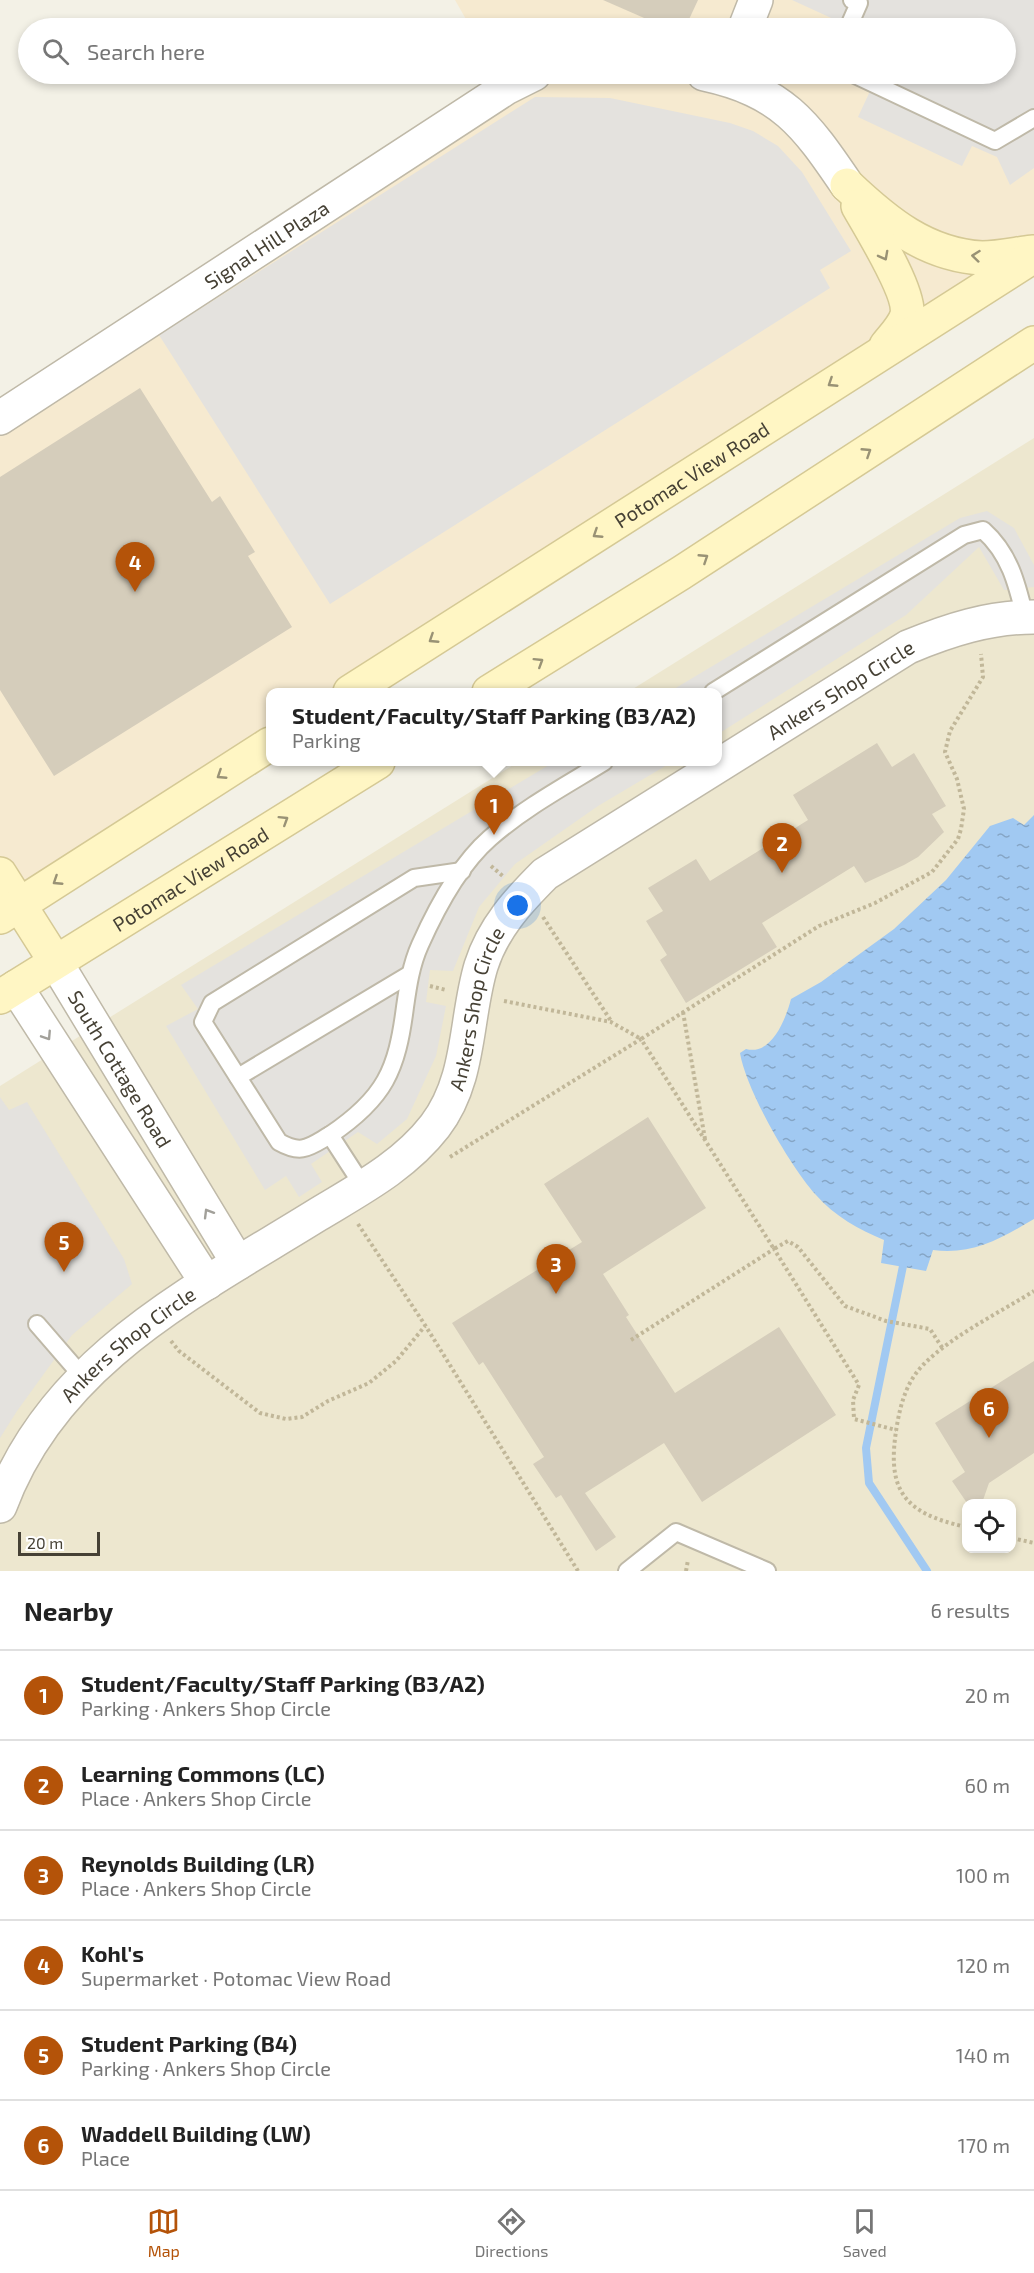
<!DOCTYPE html>
<html lang="en">
<head>
<meta charset="utf-8">
<style>
  body { margin:0; font-family:"Exo 2",sans-serif; background:#f2f2f2; color:#222 }
  .controls { position:absolute; right:18px; bottom:18px; display:grid; overflow:hidden; border-radius:12px; box-shadow:0 3px 9px #0003 }
  .controls button { width:54px; height:54px; display:grid; place-items:center; padding:0; border:0; border-bottom:2px solid #e0e0e0; background:#fff; color:#222; font:30px sans-serif }
  .scale { position:absolute; left:18px; bottom:15px; width:82px; box-sizing:border-box; padding-left:6px; border:3px solid #464135; border-top:0; font-size:16px; line-height:21px; white-space:nowrap; color:#464135; -webkit-text-stroke:4px #fff; paint-order:stroke }
  .you { position:absolute; left:518px; top:906px; width:21px; height:21px; margin:-15px; border:4px solid #fff; border-radius:50%; background:#1a73e8; box-shadow:0 0 0 9px #1a73e833 }
  .badge { display:grid; place-items:center; width:39px; height:39px; border-radius:50%; background:#b45309; color:#fff; font-size:20px; font-weight:700 }
  .pin { position:absolute; translate:-50% -50px; filter:drop-shadow(0 2px 3px #0008) }
  .pin::after { content:''; position:absolute; top:32px; width:21px; height:18px; background:inherit; clip-path:polygon(0 0,100% 0,50% 100%) }
  .popup { position:absolute; left:266px; top:688px; width:456px; height:78px; box-sizing:border-box; display:grid; place-content:center; border-radius:12px; background:#fff; filter:drop-shadow(0 2px 4px #0005); font-size:20px; white-space:nowrap; color:#767676 }
  .popup b { font-size:22px; color:#222 }
  .popup::after { content:''; position:absolute; left:50%; top:100%; margin-left:-12px; border:12px solid transparent; border-top-color:#fff }
  .list { margin:0; padding:0; list-style:none }
  h2 { display:flex; justify-content:space-between; align-items:center; height:78px; margin:0; padding:0 24px; font-size:26px }
  h2 small { font-size:20px; font-weight:400; color:#767676 }
  .list li { display:grid; grid-template-columns:39px 1fr auto; gap:18px; align-items:center; box-sizing:border-box; height:90px; padding:0 24px; border-top:2px solid #e0e0e0 }
  .list b { display:block; font-size:22px; white-space:nowrap }
  .list p { margin:0; font-size:20px; white-space:nowrap; color:#767676 }
  .list em { font-size:20px; font-style:normal; color:#767676 }
  .icon { flex:none; width:33px; height:33px; fill:none; stroke:currentColor; stroke-width:2; stroke-linecap:round; stroke-linejoin:round }
  .map { position:relative; flex:none; width:1034px; height:1571px; overflow:hidden }
  .search { position:absolute; background:#fff; box-shadow:0 3px 9px #0003; left:18px; right:18px; top:18px; height:66px; display:flex; align-items:center; gap:15px; box-sizing:border-box; padding:0 21px; border-radius:33px; color:#767676; font-size:22px }
  .sheet { height:618px; background:#fff }
  nav { display:flex; justify-content:space-around; align-items:center; box-sizing:border-box; height:84px; border-top:2px solid #e0e0e0; background:#fff; font-size:16px; color:#767676 }
  nav a { display:grid; justify-items:center; gap:3px }
  nav .on { color:#b45309 }
  .map>svg:first-child { display:block }
</style>
</head>
<body>
<div class="map">
<svg width="1034" height="1571" viewBox="0 0 1034 1571">
  <defs>
    <pattern id="water-ripples" width="26" height="14" patternUnits="userSpaceOnUse" patternTransform="scale(1.5)"><rect width="26" height="14" fill="#a1c9f2"/><path d="M2 4q2-2 4 0t4 0M15 11q2-2 4 0t4 0" fill="none" stroke="#85a5c5"/></pattern>
  </defs>
  <rect width="100%" height="100%" fill="#f3f1e6"/>
  <path fill="#f6ead0" d="M455 0H1034V256L350 692H270V744L19 905 0 874V418L506 88 498 74H1006V28H471Z"/>
  <path fill="#ede7cf" fill-rule="evenodd" d="M1034 438V1571H0V1086L518 762H718V692H628ZM966 1504H1012V1548H966Z"/>
  <g fill="#e4e2de">
    <path d="M792 0H1034V168L1010 185 997 157 972 146 962 166 858 117 878 74H1006V28H853Z"/>
    <path d="M535 97 610 98 730 123 753 131 778 146 802 172 851 251 820 270 830 288 330 604 159 335Z"/>
    <path d="M987 511 1014 528 1034 565V587L1004 590 979 547 906 615 718 734V692H669L960 518Z"/>
    <path d="M554 762H672L598 806 515 864 479 907 453 971 430 970 426 1002 446 1006 436 1056 407 1119 377 1144 358 1132 311 1164 322 1182 299 1197 286 1176 265 1190 166 1026 198 1009 181 985Z"/>
    <path d="M0 1097 9 1110 27 1102 124 1259 132 1284 72 1335 17 1411 0 1438Z"/>
  </g>
  <path fill="url(#water-ripples)" d="M1034 815V1219C1000 1239 973 1255 933 1250L926 1271 881 1263 884 1240C860 1230 834 1216 816 1195 790 1166 746 1090 740 1053L746 1049C772 1056 786 1018 791 999L821 982 894 929 946 880 990 826 1013 818 1024 825Z"/>
  <g fill="none" stroke-linecap="round" stroke-linejoin="round">
    <path stroke="#a1c9f2" stroke-width="8" d="M903 1266 866 1448 869 1483 927 1571"/>
  </g>
  <g fill="#d5cdbb">
    <path d="M603 0H698L685 28H667Z"/>
    <path d="M140 388 212 502 220 496 255 552 248 556 292 627 54 776 0 690V477Z"/>
    <path d="M877 743 892 767 914 753 946 806 932 814 944 832 918 857 904 865 865 883 854 866 762 923 777 947 686 1003 660 960 667 955 646 921 663 911 648 888 696 859 710 881 808 820 793 795Z"/>
    <path d="M648 1117 706 1208 603 1274 629 1315 626 1317 675 1393 779 1327 836 1415 702 1502 664 1443 585 1493 616 1537 596 1551 561 1495 556 1498 533 1464 544 1457 483 1362 479 1365 452 1323 582 1242 544 1184Z"/>
    <path d="M1034 1361V1453L989 1483 982 1503H967L952 1481 965 1472 935 1423Z"/>
  </g>
  <g fill="none" stroke-linecap="round" stroke-linejoin="round">
    <g stroke="#bfb9a8" stroke-width="20">
      <g id="lane">
        <path d="M848 28 859 3 852 0"/>
        <path d="M853 74 995 141 1034 118"/>
        <path d="M713 692 964 535 983 530C1010 554 1017 584 1025 617"/>
        <path d="M238 1077 410 974"/>
        <path d="M330 1135C309 1147 302 1155 279 1142L203 1022 212 1003 414 878 462 871"/>
        <path d="M363 1186 330 1135C385 1098 397 1070 405 1007 408 986 411 965 420 945 436 909 459 865 490 838 524 808 565 786 604 762"/>
        <path d="M37 1324 82 1376"/>
        <path d="M627 1571 676 1532 767 1571"/>
      </g>
    </g>
    <g stroke="#bfb9a8" stroke-width="36">
      <g id="street">
        <path d="M745 28 756 0"/>
        <path d="M704 74C782 91 805 123 847 185"/>
        <path id="s1" d="M0 418 506 88 534 74"/>
        <path id="s2" d="M55 961 238 1263"/>
        <path d="M16 987 207 1283"/>
        <path id="s3" d="M0 1506C54 1360 193 1292 317 1215 360 1189 404 1166 435 1126 471 1079 465 1019 481 966 493 928 518 901 545 874L908 647C949 630 989 617 1034 617"/>
      </g>
    </g>
    <g stroke="#d5c995" stroke-width="36">
      <g id="secondary">
        <path d="M847 185C886 222 926 255 982 258 998 258 1016 254 1032 252"/>
        <path d="M858 206C870 227 911 293 907 315 904 326 893 337 886 346"/>
        <path id="s4" d="M350 692 1034 256"/>
        <path d="M489 692 681 573 1034 343"/>
        <path d="M0 874 55 961"/>
        <path d="M0 917 270 744"/>
        <path id="s5" d="M0 997 378 762"/>
      </g>
    </g>
    <g stroke="#c1b799" stroke-width="4" stroke-dasharray="3 3" stroke-linecap="butt">
      <path d="M491 866 504 877"/>
      <path d="M543 917 611 1021"/>
      <path d="M430 986 446 990"/>
      <path d="M504 1001 611 1022 641 1039 819 926 875 903 932 872 958 839 961 829 964 809 957 779 945 752 950 731 983 677 981 654"/>
      <path d="M683 1012 705 1139"/>
      <path d="M450 1157 641 1039 774 1249 788 1241 798 1247 845 1306 886 1321 930 1329 943 1349"/>
      <path d="M358 1224 425 1325 578 1571"/>
      <path d="M631 1340 774 1249 859 1385 853 1400 854 1419 896 1430"/>
      <path d="M171 1341 179 1351 260 1413 286 1419 302 1417 328 1401 369 1383 396 1361 425 1326"/>
      <path d="M966 1527C902 1513 886 1489 897 1425 901 1402 907 1381 924 1364 953 1335 999 1313 1034 1291"/>
      <path d="M1012 1538 1034 1543"/>
      <path d="M686 1571 688 1560"/>
    </g>
    <use href="#lane" stroke="#fff" stroke-width="16"/>
    <use href="#street" stroke="#fff" stroke-width="33"/>
    <use href="#secondary" stroke="#fff6c4" stroke-width="33"/>
  </g>
  <defs><path id="oneway-chevron" d="M-2-3.5L2.5 0L-2 3.5" fill="none" stroke-width="1.6" stroke-linecap="round" stroke-linejoin="round" transform="scale(1.5)"/></defs>
  <g stroke="#999275">
    <use href="#oneway-chevron" transform="translate(884 256) rotate(62)"/>
    <use href="#oneway-chevron" transform="translate(976 256) rotate(-174)"/>
    <use href="#oneway-chevron" transform="translate(832 383) rotate(147)"/>
    <use href="#oneway-chevron" transform="translate(867 452) rotate(-33)"/>
    <use href="#oneway-chevron" transform="translate(597 534) rotate(147)"/>
    <use href="#oneway-chevron" transform="translate(704 558) rotate(-33)"/>
    <use href="#oneway-chevron" transform="translate(433 639) rotate(147)"/>
    <use href="#oneway-chevron" transform="translate(539 662) rotate(-32)"/>
    <use href="#oneway-chevron" transform="translate(221 775) rotate(147)"/>
    <use href="#oneway-chevron" transform="translate(284 820) rotate(-32)"/>
    <use href="#oneway-chevron" transform="translate(57 881) rotate(147)"/>
  </g>
  <g stroke="#a2a09a">
    <use href="#oneway-chevron" transform="translate(47 1036) rotate(57)"/>
    <use href="#oneway-chevron" transform="translate(208 1213) rotate(-121)"/>
  </g>
  <g text-anchor="middle" dominant-baseline="central" stroke-width="4.5" stroke-linejoin="round" paint-order="stroke">
    <g font-size="20" fill="#464135" stroke="#fff">
      <text stroke="none"><textPath href="#s1" startOffset="318">Signal Hill Plaza</textPath></text>
      <text stroke="none"><textPath href="#s4" startOffset="405">Potomac View Road</textPath></text>
      <text stroke="none"><textPath href="#s3" startOffset="1218">Ankers Shop Circle</textPath></text>
      <text stroke="none"><textPath href="#s5" startOffset="224">Potomac View Road</textPath></text>
      <text stroke="none"><textPath href="#s3" startOffset="714">Ankers Shop Circle</textPath></text>
      <text stroke="none"><textPath href="#s2" startOffset="126">South Cottage Road</textPath></text>
      <text stroke="none"><textPath href="#s3" startOffset="210">Ankers Shop Circle</textPath></text>
    </g>
  </g>
</svg>
<div class="controls">
<button><svg class="icon" aria-label="locate" viewBox="0 0 24 24"><circle cx="12" cy="12" r="6"/><path d="M12 2v4M12 18v4M2 12h4M18 12h4"/></svg></button>
</div>
<div class="scale">20 m</div>
<div class="you"></div>
<div class="pin badge" style="left:494px;top:835px">1</div>
<div class="popup"><b>Student/Faculty/Staff Parking (B3/A2)</b>Parking</div>
<div class="pin badge" style="left:782px;top:873px">2</div>
<div class="pin badge" style="left:556px;top:1294px">3</div>
<div class="pin badge" style="left:135px;top:592px">4</div>
<div class="pin badge" style="left:64px;top:1272px">5</div>
<div class="pin badge" style="left:989px;top:1438px">6</div>
<div class="search"><svg class="icon" aria-label="search" viewBox="0 0 24 24"><circle cx="10" cy="10" r="6"/><path d="M15 15l6 6"/></svg>Search here</div>
</div>
<section class="sheet">
<h2>Nearby<small>6 results</small></h2>
<ul class="list">
<li><span class="badge">1</span><div><b>Student/Faculty/Staff Parking (B3/A2)</b><p>Parking · Ankers Shop Circle</p></div><em>20 m</em></li>
<li><span class="badge">2</span><div><b>Learning Commons (LC)</b><p>Place · Ankers Shop Circle</p></div><em>60 m</em></li>
<li><span class="badge">3</span><div><b>Reynolds Building (LR)</b><p>Place · Ankers Shop Circle</p></div><em>100 m</em></li>
<li><span class="badge">4</span><div><b>Kohl's</b><p>Supermarket · Potomac View Road</p></div><em>120 m</em></li>
<li><span class="badge">5</span><div><b>Student Parking (B4)</b><p>Parking · Ankers Shop Circle</p></div><em>140 m</em></li>
<li><span class="badge">6</span><div><b>Waddell Building (LW)</b><p>Place</p></div><em>170 m</em></li>
</ul>
</section>
<nav>
<a class="on"><svg class="icon" aria-label="map" viewBox="0 0 24 24"><path d="M3 6l6-2 6 2 6-2v14l-6 2-6-2-6 2zM9 4v14M15 6v14"/></svg>Map</a>
<a><svg class="icon" aria-label="directions" viewBox="0 0 24 24"><path d="M12 3l9 9-9 9-9-9zM9 14v-3h6M13 9l2 2-2 2"/></svg>Directions</a>
<a><svg class="icon" aria-label="saved" viewBox="0 0 24 24"><path d="M7 4h10v16l-5-4-5 4z"/></svg>Saved</a>
</nav>
</body>
</html>
